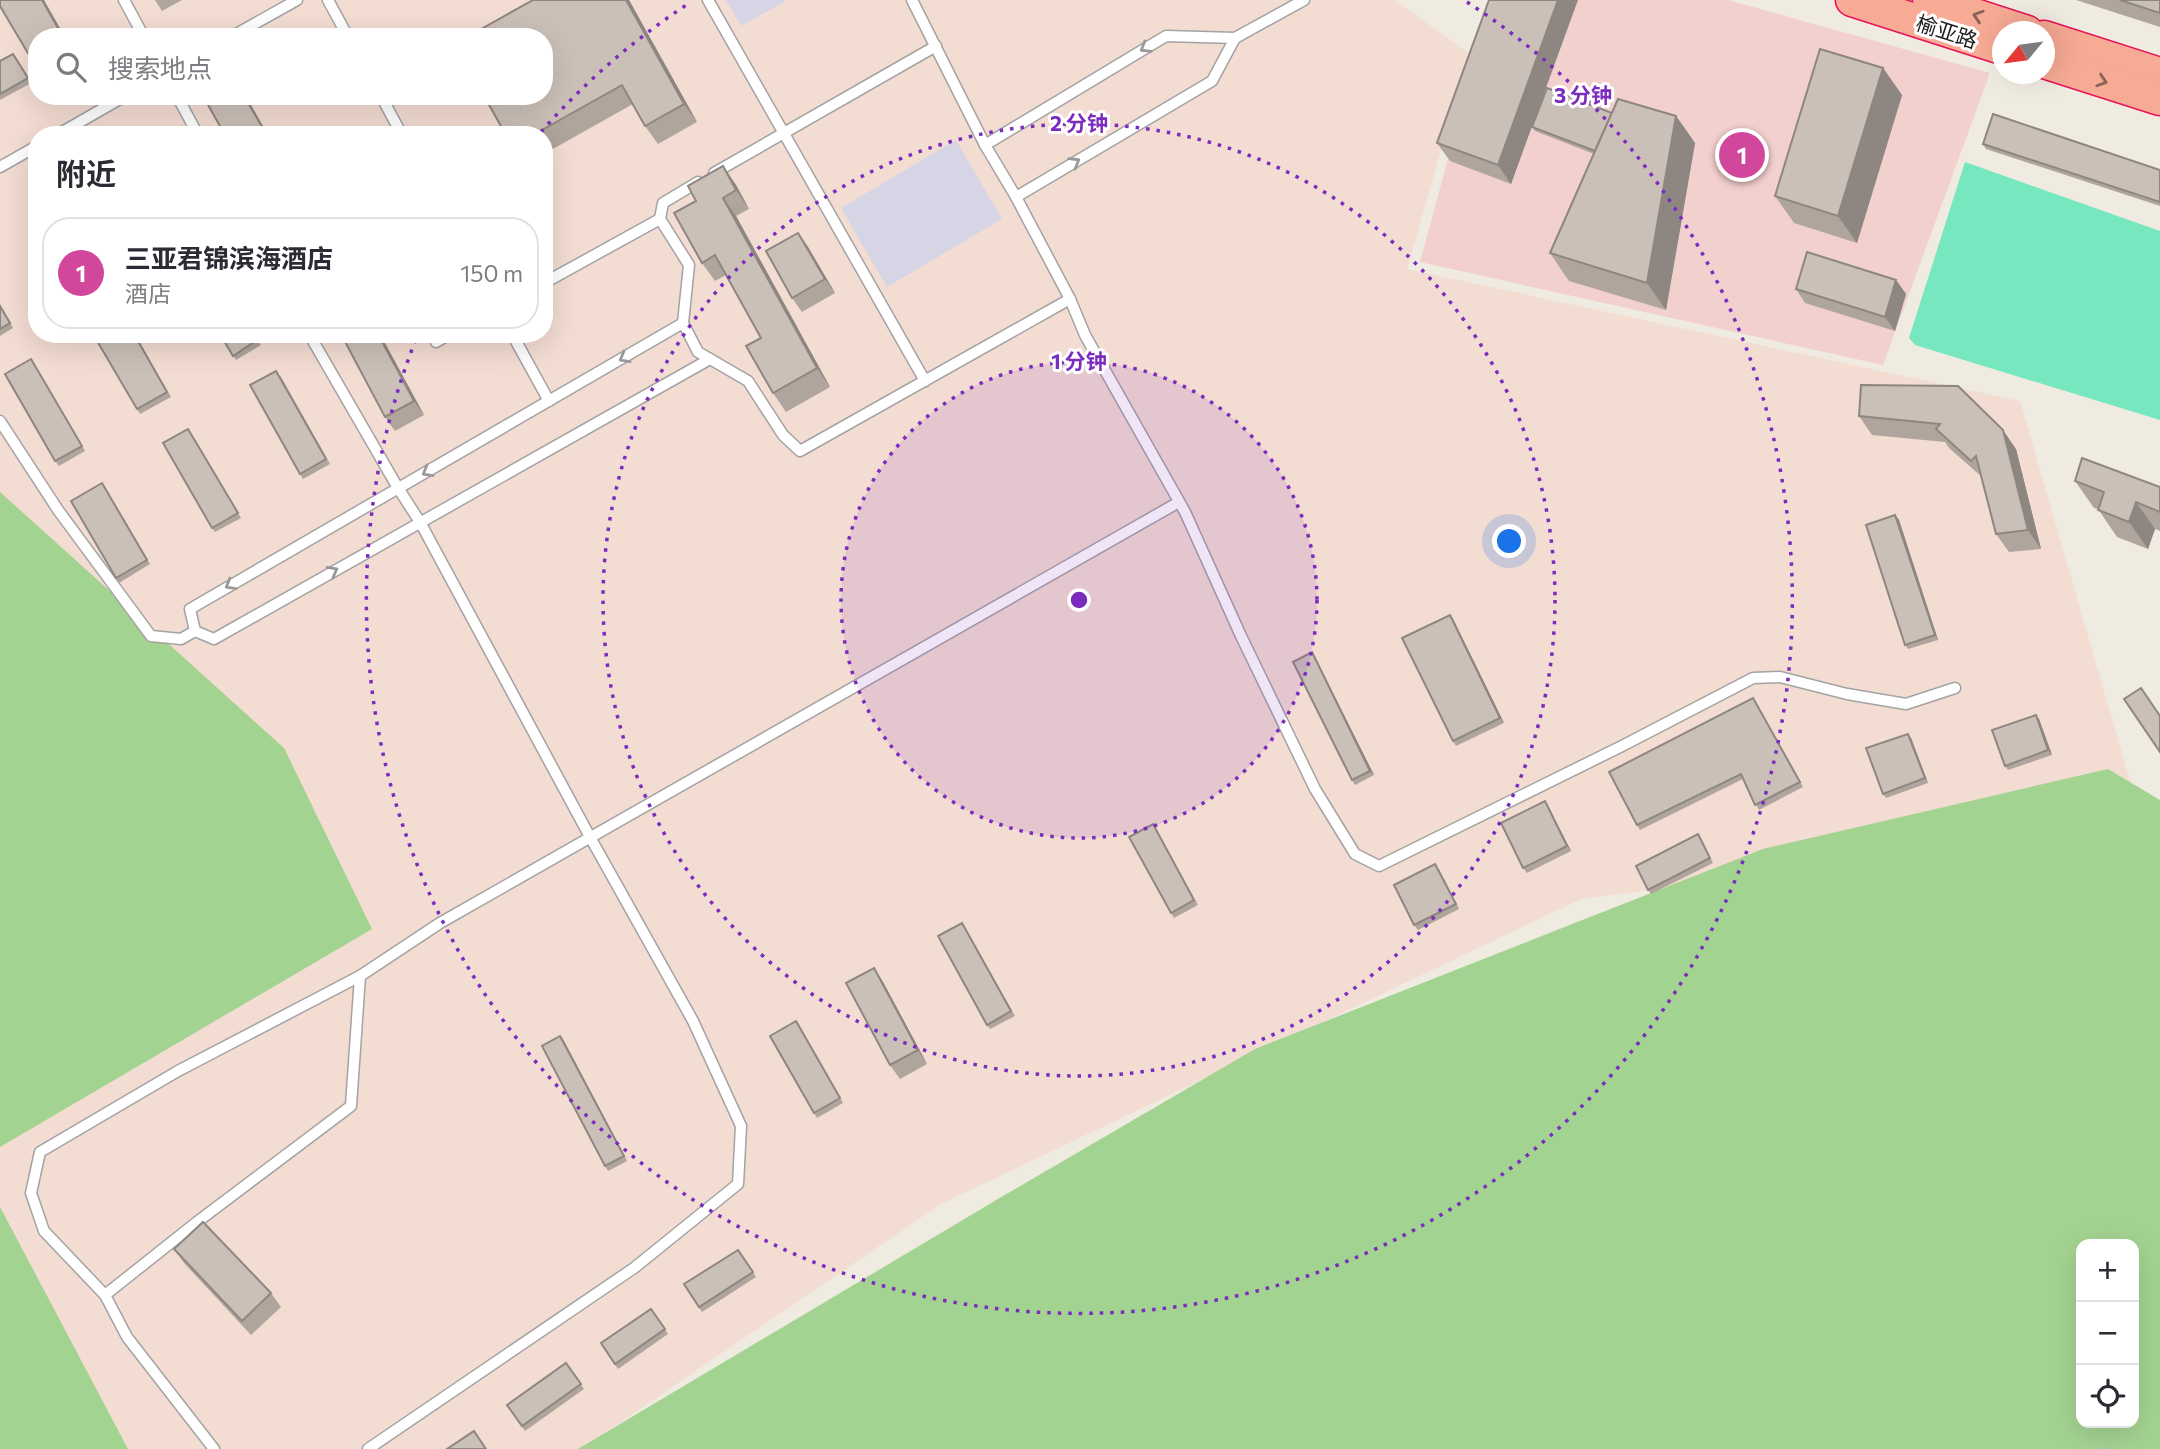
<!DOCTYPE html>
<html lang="zh">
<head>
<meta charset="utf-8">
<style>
  body { margin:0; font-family:Commissioner,"Noto Sans SC",sans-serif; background:#f7f7f7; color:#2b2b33 }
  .controls { position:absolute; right:21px; bottom:21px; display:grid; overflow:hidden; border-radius:14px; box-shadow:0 7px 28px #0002 }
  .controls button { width:63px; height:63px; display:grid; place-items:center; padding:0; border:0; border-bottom:2px solid #e1e1e2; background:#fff; color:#2b2b33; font:35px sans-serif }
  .compass { position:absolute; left:1992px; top:21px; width:63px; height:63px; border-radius:50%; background:#fff; box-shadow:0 7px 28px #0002; rotate:241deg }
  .you { position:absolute; left:1510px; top:542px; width:24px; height:24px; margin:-18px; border:5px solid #fff; border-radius:50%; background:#1a73e8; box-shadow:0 0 0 10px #1a73e833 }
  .badge { display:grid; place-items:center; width:46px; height:46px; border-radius:50%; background:#2563eb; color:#fff; font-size:23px; font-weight:700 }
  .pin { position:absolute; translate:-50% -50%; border:4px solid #fff; box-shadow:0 2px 7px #0006 }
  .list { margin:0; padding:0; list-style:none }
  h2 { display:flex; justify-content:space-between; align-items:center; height:91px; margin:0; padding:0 28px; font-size:30px }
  h2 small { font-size:23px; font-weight:400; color:#7c7c81 }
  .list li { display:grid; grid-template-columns:46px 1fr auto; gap:21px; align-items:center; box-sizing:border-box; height:112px; margin:0 14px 14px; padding:0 14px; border:2px solid #e1e1e2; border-radius:28px }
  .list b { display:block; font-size:26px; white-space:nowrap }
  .list p { margin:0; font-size:23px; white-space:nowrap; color:#7c7c81 }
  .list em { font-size:23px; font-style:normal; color:#7c7c81 }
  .icon { flex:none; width:38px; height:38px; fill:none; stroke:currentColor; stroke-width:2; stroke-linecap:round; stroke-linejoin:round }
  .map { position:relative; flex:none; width:2160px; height:1449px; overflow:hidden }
  .search { position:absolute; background:#fff; box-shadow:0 7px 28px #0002; left:28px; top:28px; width:525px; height:77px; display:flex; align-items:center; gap:18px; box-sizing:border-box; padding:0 24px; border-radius:28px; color:#7c7c81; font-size:26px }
  .panel { position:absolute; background:#fff; box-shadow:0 7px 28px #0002; left:28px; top:126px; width:525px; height:217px; border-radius:28px }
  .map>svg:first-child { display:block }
</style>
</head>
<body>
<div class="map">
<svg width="2160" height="1449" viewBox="0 0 2160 1449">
  <rect width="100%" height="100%" fill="#efebe1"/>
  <path fill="#f2d0ce" d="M1491 0H1728L1990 73 1883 365 1420 262Z"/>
  <path fill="#f3dcd2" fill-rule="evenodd" d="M0 0H1395L1469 53 1407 269 2020 401 2143 826 1581 899 941 1204 581 1449H0ZM37 37H544V96H37ZM37 135H544V334H37Z"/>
  <g fill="#a3d391" fill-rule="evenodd">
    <path d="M0 492 284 748 372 929 0 1147Z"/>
    <path d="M2108 769 2160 800V1449H578L1003 1196 1255 1049 1763 849ZM2081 1244H2134V1423H2081Z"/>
    <path d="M0 1207 128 1449H0Z"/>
  </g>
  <path fill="#76e7be" d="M1965 162 2160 231V420L1915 345 1909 338Z"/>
  <g fill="#d6d5e5">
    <path d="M726 0H787L741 26Z"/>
    <path d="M956 140 1002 219 887 287 841 208Z"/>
  </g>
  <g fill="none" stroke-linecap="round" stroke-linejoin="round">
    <g stroke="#a3a3a3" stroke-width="13">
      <g id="service">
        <path d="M124 0 144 37"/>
        <path d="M328 0 348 37"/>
        <path d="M708 0 925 381"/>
        <path d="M912 0 985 145 1016 197 1070 299 1085 335 1185 512 1241 636 1315 789 1355 854 1379 866 1622 746 1753 678 1780 677 1847 694 1906 704 1955 688"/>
        <path d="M231 37 297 0"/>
        <path d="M177 96 198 135"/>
        <path d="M381 96 402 135"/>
        <path d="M57 135 125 96"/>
        <path d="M985 145 1166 36 1235 38 1304 0"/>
        <path d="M0 167 37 146"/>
        <path d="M714 173 936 46"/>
        <path d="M698 182 663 203 660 219 689 265 683 323 698 352 748 381 783 435 800 451 1070 299"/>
        <path d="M1016 197 1212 81 1235 38"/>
        <path d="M544 283 660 219"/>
        <path d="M683 323 190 609 195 631 214 639 710 359"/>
        <path d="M309 334 398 488 420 522 590 837 693 1021 741 1126 738 1184 634 1268 368 1449"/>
        <path d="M512 334 549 401"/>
        <path d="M436 342 450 334"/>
        <path d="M0 421 58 510 151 636 181 639 195 631"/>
        <path d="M105 1295 44 1231 31 1193 40 1152 178 1071 360 976"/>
        <path d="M214 1449 127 1337 105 1295 197 1222 351 1106 360 976 440 923 1179 502"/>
      </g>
    </g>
    <g stroke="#e81256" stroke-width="35">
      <g id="trunk">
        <path d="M1852 0 2002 48"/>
        <path d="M1929 0 2027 32"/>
        <path d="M2044 37 2160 74"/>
        <path d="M2044 62 2160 99"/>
      </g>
    </g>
    <use href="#service" stroke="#fff" stroke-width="10"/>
    <use href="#trunk" stroke="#f7aa94" stroke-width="32"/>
  </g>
  <g fill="#afa59d">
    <path d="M155 0H182L162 11Z"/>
    <path d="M629 0 697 122 658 144 645 126 633 104 544 154V135H506Z"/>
    <path d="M1489 0H1577L1511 184 1450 161 1437 143Z"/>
    <path d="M2076 0H2160V27Z"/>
    <path d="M37 37V67L32 60Z"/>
    <path d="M13 54 31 83 0 100V61Z"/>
    <path d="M1883 68 1902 95 1857 243 1794 223 1775 196Z"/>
    <path d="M1612 113 1676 116 1695 143 1666 310 1569 281 1550 253 1594 154 1535 131 1532 127Z"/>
    <path d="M1983 144 2160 170V206L1986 149Z"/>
    <path d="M723 166 736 185 749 209 736 216 830 387 786 412 773 393 761 338 726 275 715 281 702 263 696 201Z"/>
    <path d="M798 233 808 247 835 293 802 312 792 298Z"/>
    <path d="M1896 280 1906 294 1895 331 1805 303 1796 289Z"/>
    <path d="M0 305 13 328 0 336Z"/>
    <path d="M135 334 171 397 140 414 137 409Z"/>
    <path d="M220 334H254L261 345 236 360Z"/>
    <path d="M341 334H380L424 415 395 431 385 417Z"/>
    <path d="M31 359 85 451 59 466 55 461Z"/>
    <path d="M280 375 330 464 303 479 300 474Z"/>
    <path d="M1861 385 2016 449 2041 549 2009 552 1996 534 1982 477 1949 448 1945 442 1872 435 1859 416Z"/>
    <path d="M188 429 241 518 215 532 212 528Z"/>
    <path d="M2075 481 2160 487V531L2155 529 2148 549 2117 537 2098 509 2094 508Z"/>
    <path d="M102 483 150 564 119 583 116 578Z"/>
    <path d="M1895 515 1899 520 1938 640 1908 649 1905 645Z"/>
    <path d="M1453 619 1504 723 1456 746 1453 741Z"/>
    <path d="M1312 652 1374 775 1355 785 1352 780Z"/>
    <path d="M1753 698 1803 787 1759 810 1743 779 1640 830 1637 825Z"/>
    <path d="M2039 719 2052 755 2008 770 2005 766Z"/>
    <path d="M1908 734 1911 738 1928 783 1886 798 1883 794Z"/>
    <path d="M1545 801 1571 851 1527 873 1523 868Z"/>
    <path d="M1156 829 1198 905 1174 918 1171 913Z"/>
    <path d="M1701 839 1713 863 1651 894 1648 890Z"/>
    <path d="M1439 869 1459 909 1418 930 1414 925Z"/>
    <path d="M962 923 1015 1016 990 1029 987 1025Z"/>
    <path d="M883 982 927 1064 900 1079 890 1065Z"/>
    <path d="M796 1021 843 1103 817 1118 814 1113Z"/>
    <path d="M564 1041 627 1161 608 1171 605 1166Z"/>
    <path d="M174 1249 271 1293 281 1307 251 1335 184 1263Z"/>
    <path d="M738 1250 756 1277 702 1312 684 1284Z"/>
    <path d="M651 1309 668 1334 618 1369 601 1343Z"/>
    <path d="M566 1363 584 1389 525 1431 507 1405Z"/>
  </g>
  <g fill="#8e8680">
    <path d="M42 0H44L65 37H63Z"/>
    <path d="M626 0H629L697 122 684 104Z"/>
    <path d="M1558 0H1578L1511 184 1498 165Z"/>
    <path d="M1883 68 1902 95 1857 243 1838 216Z"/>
    <path d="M244 96H246L268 135H267Z"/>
    <path d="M1676 116 1695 143 1666 310 1647 283Z"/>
    <path d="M723 166 736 185 749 209 736 190Z"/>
    <path d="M723 198 736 216 830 387 817 368Z"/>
    <path d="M798 233 808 247 835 293 825 279Z"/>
    <path d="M1896 280 1906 294 1895 331 1885 317Z"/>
    <path d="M378 334H380L424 415 414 401Z"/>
    <path d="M2003 430 2016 449 2041 549 2028 530Z"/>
    <path d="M2136 502 2155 529 2148 549 2129 522Z"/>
    <path d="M1895 515 1899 520 1938 640 1935 635Z"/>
    <path d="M1450 615 1453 619 1504 723 1500 718Z"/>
    <path d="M1312 652 1315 657 1374 775 1370 771Z"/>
    <path d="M2036 715 2039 719 2052 755 2048 750Z"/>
    <path d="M1908 734 1911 738 1928 783 1925 778Z"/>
    <path d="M1545 801 1548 806 1571 851 1567 846Z"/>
    <path d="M874 968 883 982 927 1064 918 1050Z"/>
    <path d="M560 1036 564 1041 627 1161 624 1156Z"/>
  </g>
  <g fill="#cbc0b7" stroke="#8e8680" stroke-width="2">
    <path d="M0 0H42L63 37H37V58L32 60 0 6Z"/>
    <path d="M533 0H626L684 104 645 126 622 85 533 135H506L484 96H544V37H467Z"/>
    <path d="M1489 0H1558L1498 165 1437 143Z"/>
    <path d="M2120 0H2160V13Z"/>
    <path d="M1820 49 1883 68 1838 216 1775 196Z"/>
    <path d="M13 54 28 78 0 94V61Z"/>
    <path d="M1547 88 1612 113 1595 151 1532 127Z"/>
    <path d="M203 96H244L267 135H225Z"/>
    <path d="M1618 99 1676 116 1647 283 1550 253Z"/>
    <path d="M1993 114 2160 170V202L1983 144Z"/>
    <path d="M723 166 736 190 723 198 817 368 773 393 746 346 761 338 715 255 702 263 674 213 696 201 688 186Z"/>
    <path d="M37 211V220L33 213Z"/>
    <path d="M798 233 825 279 792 298 766 251Z"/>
    <path d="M1807 252 1896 280 1885 317 1796 289Z"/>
    <path d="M0 306 10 323 0 329Z"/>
    <path d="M93 334H134L167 392 137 409Z"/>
    <path d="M220 334H254L257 340 233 356Z"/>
    <path d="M341 334H378L414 401 385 417Z"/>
    <path d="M31 359 82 446 55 461 5 374Z"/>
    <path d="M276 371 326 459 300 474 250 385Z"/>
    <path d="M1861 385 1958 386 2003 430 2028 530 1996 534 1976 456 1971 461 1936 429 1940 424 1859 416Z"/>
    <path d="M188 429 238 513 212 528 163 443Z"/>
    <path d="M2082 458 2160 487V512L2136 502 2129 522 2098 510 2104 492 2075 481Z"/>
    <path d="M102 483 147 560 116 578 71 501Z"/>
    <path d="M1895 515 1935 635 1905 645 1866 525Z"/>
    <path d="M1450 615 1500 718 1453 741 1402 638Z"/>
    <path d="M1312 652 1370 771 1352 780 1293 662Z"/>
    <path d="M2141 688 2160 716V752L2124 699Z"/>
    <path d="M1753 698 1800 782 1755 805 1741 774 1637 825 1609 772Z"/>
    <path d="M2036 715 2048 750 2005 766 1992 730Z"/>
    <path d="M1908 734 1925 778 1883 794 1866 748Z"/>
    <path d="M1545 801 1567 846 1523 868 1501 823Z"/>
    <path d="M1153 824 1194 900 1171 913 1129 837Z"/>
    <path d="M1698 834 1710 858 1648 890 1636 866Z"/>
    <path d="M1435 864 1456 904 1414 925 1394 885Z"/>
    <path d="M962 923 1011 1011 987 1025 938 936Z"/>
    <path d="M874 968 918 1050 890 1065 846 983Z"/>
    <path d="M796 1021 840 1098 814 1113 770 1036Z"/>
    <path d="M560 1036 624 1156 605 1166 542 1046Z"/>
    <path d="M203 1222 271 1293 242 1321 174 1249Z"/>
    <path d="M738 1250 753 1272 699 1307 684 1284Z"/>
    <path d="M651 1309 665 1329 615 1364 601 1343Z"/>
    <path d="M566 1363 581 1384 522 1426 507 1405Z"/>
    <path d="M474 1431 486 1449H447Z"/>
  </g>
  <defs><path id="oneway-chevron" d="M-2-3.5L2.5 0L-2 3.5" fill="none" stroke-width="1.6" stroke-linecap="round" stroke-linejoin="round" transform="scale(1.75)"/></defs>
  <g stroke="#8a6358">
    <use href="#oneway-chevron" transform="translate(1978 16) rotate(-162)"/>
    <use href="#oneway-chevron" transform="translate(2102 81) rotate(18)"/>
  </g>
  <g stroke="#999">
    <use href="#oneway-chevron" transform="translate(1145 48) rotate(149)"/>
    <use href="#oneway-chevron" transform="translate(1075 162) rotate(-31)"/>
    <use href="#oneway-chevron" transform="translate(624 358) rotate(150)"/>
    <use href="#oneway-chevron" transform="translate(427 472) rotate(150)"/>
    <use href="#oneway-chevron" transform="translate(333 571) rotate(-29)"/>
    <use href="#oneway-chevron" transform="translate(230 585) rotate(150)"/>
  </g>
  <circle cx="1079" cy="600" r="238" fill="#7b2cbf" fill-opacity=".12"/>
  <g fill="none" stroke="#7b2cbf" stroke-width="3.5" stroke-dasharray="3.5 7">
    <circle cx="1079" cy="600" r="238"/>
    <circle cx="1079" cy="600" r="476"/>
    <path d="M541 132A713 713 0 0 1 691 2M1467 2A713 713 0 1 1 416 339"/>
  </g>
  <g text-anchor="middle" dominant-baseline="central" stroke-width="6" stroke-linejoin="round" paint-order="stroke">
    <g font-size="21" fill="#1c1c1c" stroke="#fff">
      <text transform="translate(1947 31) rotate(18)">榆亚路</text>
    </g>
  </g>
  <circle cx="1079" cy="600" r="10" fill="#7b2cbf" stroke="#fff" stroke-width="3.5"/>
  <g font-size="21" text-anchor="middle" font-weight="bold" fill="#7b2cbf" stroke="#fff" stroke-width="6" stroke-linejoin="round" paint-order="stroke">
    <text x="1583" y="103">3 分钟</text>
    <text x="1079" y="131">2 分钟</text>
    <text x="1079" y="369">1 分钟</text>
  </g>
</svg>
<div class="controls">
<button>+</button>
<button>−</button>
<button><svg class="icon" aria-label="locate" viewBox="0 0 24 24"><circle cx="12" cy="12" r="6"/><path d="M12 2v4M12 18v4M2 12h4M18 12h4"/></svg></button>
</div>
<svg class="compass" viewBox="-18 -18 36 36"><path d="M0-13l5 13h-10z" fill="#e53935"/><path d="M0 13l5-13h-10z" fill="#7c7c81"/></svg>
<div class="you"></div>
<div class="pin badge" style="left:1742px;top:155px;background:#d1479c">1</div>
<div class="search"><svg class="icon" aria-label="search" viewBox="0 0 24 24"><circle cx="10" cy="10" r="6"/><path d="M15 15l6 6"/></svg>搜索地点</div>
<section class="panel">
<h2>附近<small></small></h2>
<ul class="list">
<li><span class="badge" style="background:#d1479c">1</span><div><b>三亚君锦滨海酒店</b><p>酒店</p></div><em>150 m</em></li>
</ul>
</section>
</div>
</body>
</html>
